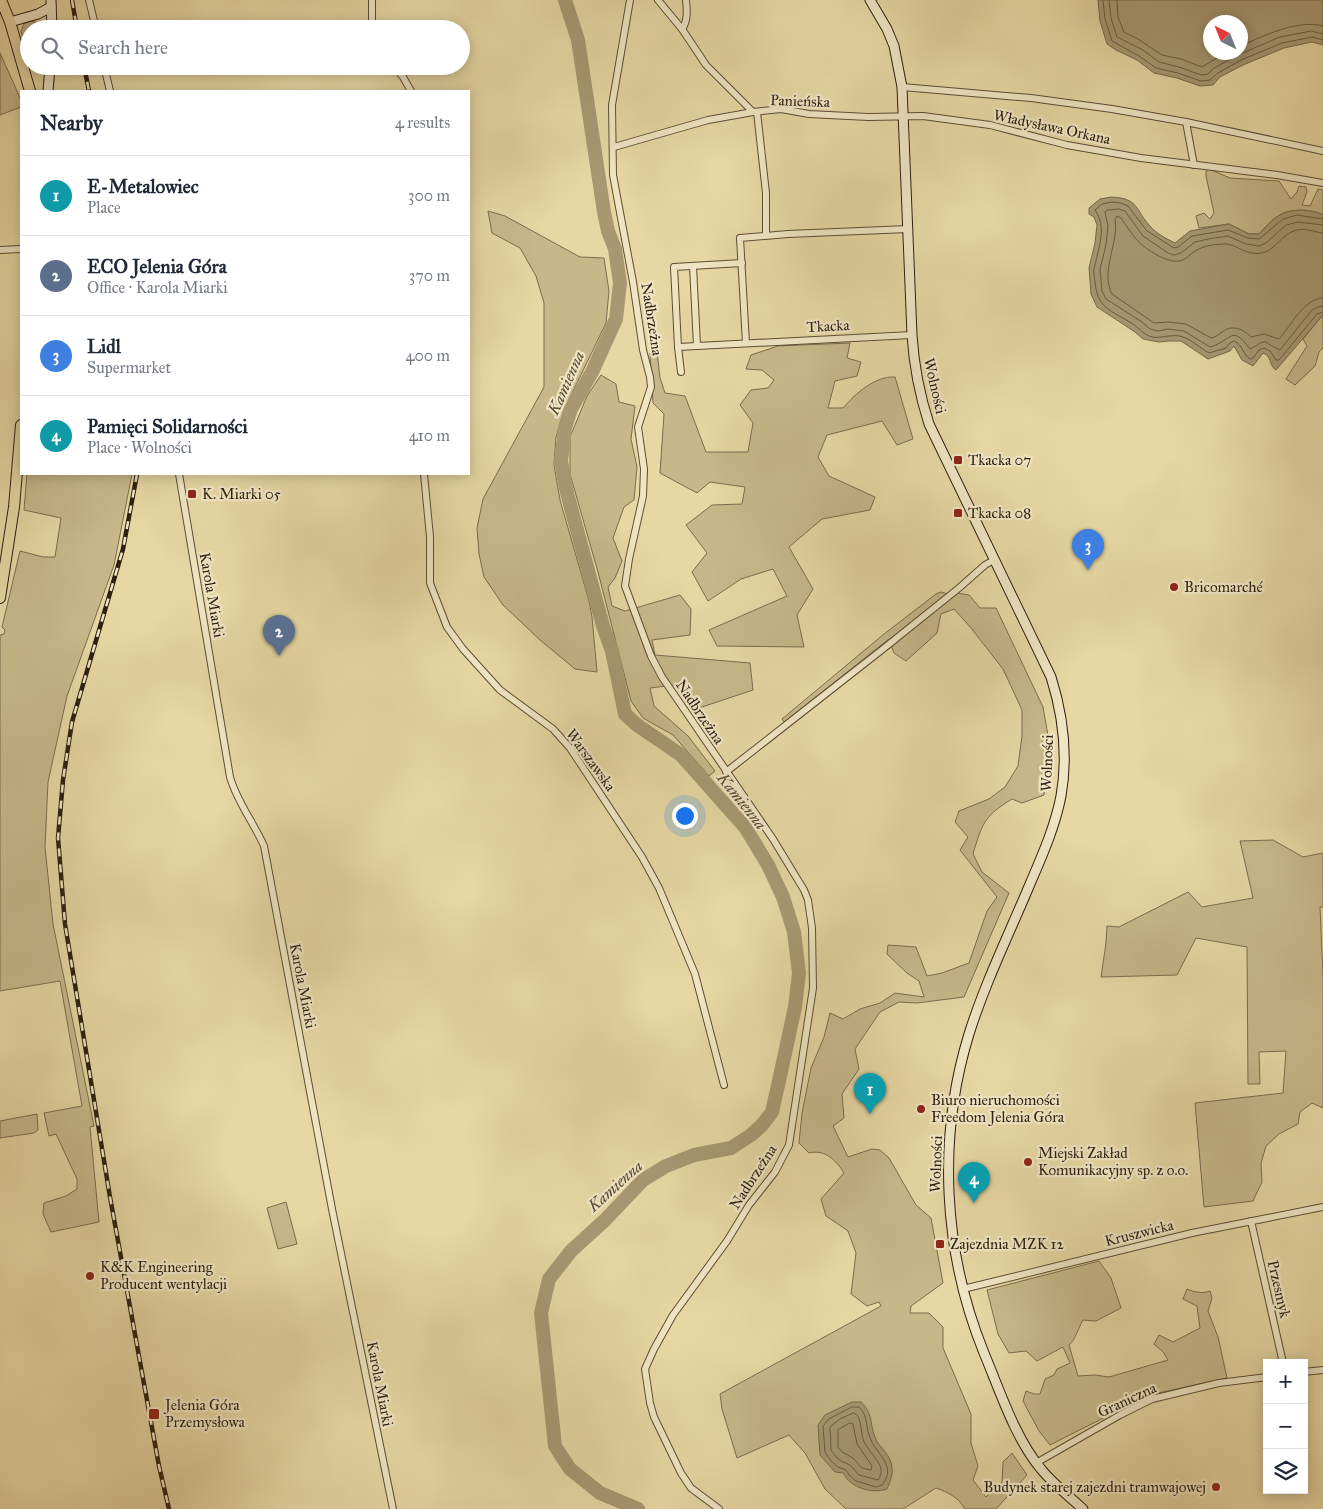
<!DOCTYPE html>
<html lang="en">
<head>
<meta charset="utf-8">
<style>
  body { margin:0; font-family:"IM FELL Great Primer",serif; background:#f6f6f7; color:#1f2937 }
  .controls { position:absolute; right:15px; bottom:15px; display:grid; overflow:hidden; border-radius:0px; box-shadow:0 2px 12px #0003 }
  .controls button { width:45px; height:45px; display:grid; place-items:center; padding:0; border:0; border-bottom:1px solid #e0e1e3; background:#fff; color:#1f2937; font:25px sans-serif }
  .compass { position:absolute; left:1203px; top:15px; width:45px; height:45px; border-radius:50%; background:#fff; box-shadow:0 2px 12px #0003; rotate:317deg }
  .you { position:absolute; left:684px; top:815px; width:18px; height:18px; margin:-12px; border:4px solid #fff; border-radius:50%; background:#1a73e8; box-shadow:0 0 0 8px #1a73e833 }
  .badge { display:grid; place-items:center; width:32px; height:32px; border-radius:50%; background:#8f2418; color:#fff; font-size:16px; font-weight:700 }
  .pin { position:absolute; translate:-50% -41px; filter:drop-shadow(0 1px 2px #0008) }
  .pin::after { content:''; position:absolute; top:26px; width:18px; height:15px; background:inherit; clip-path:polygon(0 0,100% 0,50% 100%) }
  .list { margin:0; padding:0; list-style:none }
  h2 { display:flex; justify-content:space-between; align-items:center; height:65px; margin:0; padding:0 20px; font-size:21px }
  h2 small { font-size:16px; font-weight:400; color:#747a83 }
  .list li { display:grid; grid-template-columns:32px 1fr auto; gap:15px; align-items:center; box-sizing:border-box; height:80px; padding:0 20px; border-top:1px solid #e0e1e3 }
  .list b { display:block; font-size:19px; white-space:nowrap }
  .list p { margin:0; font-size:16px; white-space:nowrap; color:#747a83 }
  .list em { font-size:16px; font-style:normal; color:#747a83 }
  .icon { flex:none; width:28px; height:28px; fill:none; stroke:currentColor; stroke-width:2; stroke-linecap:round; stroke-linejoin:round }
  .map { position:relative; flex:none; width:1323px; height:1509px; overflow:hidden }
  .search { position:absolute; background:#fff; box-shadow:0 2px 12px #0003; left:20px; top:20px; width:450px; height:55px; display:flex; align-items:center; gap:12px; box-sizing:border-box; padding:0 18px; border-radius:28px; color:#747a83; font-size:19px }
  .panel { position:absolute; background:#fff; box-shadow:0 2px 12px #0003; left:20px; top:90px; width:450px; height:385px; border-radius:0px }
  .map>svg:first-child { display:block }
</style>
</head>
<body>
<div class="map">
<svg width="1323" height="1509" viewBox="0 0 1323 1509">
  <rect width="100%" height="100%" fill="#e6d7a3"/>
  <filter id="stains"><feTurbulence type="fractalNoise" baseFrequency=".004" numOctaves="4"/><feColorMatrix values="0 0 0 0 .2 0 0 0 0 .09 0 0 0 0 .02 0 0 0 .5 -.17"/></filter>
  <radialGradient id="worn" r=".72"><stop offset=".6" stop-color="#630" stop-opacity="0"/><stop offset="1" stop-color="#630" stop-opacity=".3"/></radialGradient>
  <g fill="#c7b88a" stroke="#7a6c4e">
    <path d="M31 21 38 23 43 29H29V62L21 31 24 24Z"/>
    <path d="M0 53 21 100V107L0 115Z"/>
    <path d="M1209 169 1230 178 1279 181 1291 199 1297 192 1299 186 1306 187 1307 192 1302 205 1310 206 1318 189 1323 190V215C1312 209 1291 208 1280 215 1272 219 1265 228 1259 234H1249L1229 224 1199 228 1196 216 1204 213 1210 219 1214 213 1206 176V171Z"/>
    <path d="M488 211 505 216 580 257 604 258 609 291 606 323 564 410 556 437 554 465 560 500 589 601 592 617 597 672 575 669 540 640 503 605 484 577 479 554 477 528 483 499 544 387V303L536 276 520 248 492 233Z"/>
    <path d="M1323 315V348L1319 352 1315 366 1295 385 1286 379 1307 346 1303 339Z"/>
    <path d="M850 343 847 358 861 362 857 376 835 381 828 408H843C856 393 875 376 895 377L913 439 897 445 882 421 827 435 818 457 829 476 875 497 870 510 822 519 789 547 813 589 797 615 804 647 717 646 709 630 787 596 773 569 741 579 708 601 692 572 707 553 686 525 712 505 742 504 745 487 710 482 697 493 660 473 664 414 653 403 650 353 657 351 660 378 665 393 685 396 706 452H748L753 423 740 405 751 390 768 388 774 380 762 370 746 369 751 355 778 346Z"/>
    <path d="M601 375 616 384 619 402 635 406 631 439 637 467 634 500 624 507 613 538 622 561 615 578 608 587 612 606 625 611 680 595 691 609 690 635 652 640 655 655 750 663 753 690 696 709 675 685 650 688 654 706 688 736 715 771 709 776 673 735 643 718 631 701 598 572 570 474V437L587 396Z"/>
    <path d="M27 474H132L114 565 67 696 48 782 45 847 53 924 94 1126 90 1127 99 1222 51 1232 43 1214 44 1203 66 1196 77 1189V1179L56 1134 49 1136 44 1113 82 1106 60 981 0 991V635L4 634 5 630 2 627 20 551 43 557H55L61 518 24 510Z"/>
    <path d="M941 592 954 596 957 593 969 595 980 608H996L1043 707 1050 747 1044 795 1022 803 1012 799C984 816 982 824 973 854L982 872 1009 893 964 997 917 1003 899 1002 880 1012 855 1049 859 1069 842 1094 844 1118 833 1126 848 1157 872 1149 880 1150 889 1158 916 1205 931 1218 943 1283 911 1306 910 1313H929L943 1327V1348L971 1414V1443L978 1466 973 1480 986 1497 1002 1482 1003 1462 1012 1453 1027 1475 996 1509H965C959 1498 948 1492 936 1488L903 1509H846L825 1489 805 1453 789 1435 737 1458 722 1409 720 1394 881 1306 879 1302 867 1306 851 1294 856 1253 848 1231 826 1216 821 1199 844 1173C836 1160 825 1149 809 1153L799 1143 802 1113 811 1068 824 1037 830 1013 843 1019 860 1009 880 1003 895 993 924 997 919 981 907 973 887 954 888 945 916 947 927 976 942 973 969 963 987 911 997 897 960 850 968 837 955 822 959 811 989 799 1005 787 1018 766 1022 736V710L1003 669 971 628 954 609 941 614 937 633 906 661 894 653 889 639 784 722 782 719 884 634 936 594Z"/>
    <path d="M1273 840 1303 857 1323 853V907H1320L1323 975V1108L1312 1103 1300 1112 1298 1124 1279 1134 1266 1146 1261 1163 1262 1182 1253 1201 1204 1207 1195 1103 1283 1093 1286 1051 1259 1052 1260 1084H1248L1247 947 1196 938 1177 975 1101 977 1106 943 1107 926 1119 927 1188 892 1202 907 1253 898 1240 841Z"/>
    <path d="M37 1114 38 1130 34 1133 0 1138V1121Z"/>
    <path d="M286 1202 297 1244 278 1249 267 1208Z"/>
    <path d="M1099 1261 1111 1278 1121 1308 1096 1321 1083 1320C1078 1328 1076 1339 1069 1345L1078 1376 1095 1375 1109 1377 1168 1360 1163 1352 1154 1344 1159 1335 1173 1342 1200 1328 1197 1306 1183 1299 1187 1289C1194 1292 1203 1294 1210 1291L1212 1298 1208 1311 1218 1337 1227 1378 1149 1395 1050 1445 1039 1431 1023 1401 1026 1391 1034 1394H1040L1045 1379 1054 1375 1057 1369 1070 1363 1063 1347 1037 1361 1026 1351 1009 1353 998 1334 987 1290Z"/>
  </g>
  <g fill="#a79872" stroke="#76684c" fill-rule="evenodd">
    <path d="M1098 0H1323V45L1312 42 1284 48 1243 65 1220 77 1213 85 1200 86 1177 78 1154 73 1137 60 1116 50 1107 44 1100 21ZM1210 22H1240V52H1210Z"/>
    <path d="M1111 197C1140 198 1135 211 1151 227 1157 234 1167 239 1175 243L1190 231 1229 224 1249 234H1259C1265 228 1272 219 1280 215 1291 208 1312 209 1323 215V315L1276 370C1269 366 1272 356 1263 353L1253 366 1242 360 1234 346 1230 351 1208 359 1181 341H1168L1159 342 1143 339 1135 332 1097 307 1091 294 1089 268 1095 243 1097 225 1094 217 1089 214V208L1100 199Z"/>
    <path d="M852 1402H861C874 1415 869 1422 875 1437 877 1444 882 1447 886 1453 895 1465 893 1476 887 1489 872 1494 851 1488 843 1473L835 1472 820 1455 818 1425 825 1415Z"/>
  </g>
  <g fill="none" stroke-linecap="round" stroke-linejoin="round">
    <g stroke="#6a5c42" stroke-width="1">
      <path d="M1103 0 1105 19 1112 41 1139 56 1156 68 1178 73 1201 81 1210 80 1218 73 1241 60 1282 43 1312 37 1323 40"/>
      <path d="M1109 0 1111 18 1117 37 1143 50 1159 62 1179 67 1201 75 1208 74 1214 68 1238 55 1280 37 1311 31 1323 34"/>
      <path d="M1117 0 1118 17 1124 32 1138 39 1162 55 1181 59 1202 67 1227 52"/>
      <path d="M1240 46C1264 36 1297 19 1323 26"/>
      <path d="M1323 219 1297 215 1283 219 1259 239 1248 238 1228 230 1192 236 1178 247 1174 248 1147 231 1128 206 1121 203 1112 202 1102 204 1095 210C1107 228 1099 245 1095 265 1093 270 1094 275 1095 281 1097 309 1111 310 1133 324 1139 328 1144 335 1152 337 1162 339 1172 333 1183 337 1192 340 1200 348 1209 353L1226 348 1230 343 1234 341C1243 345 1243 355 1250 359L1253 358 1259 350 1264 348 1270 351 1276 360H1279L1317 314 1323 312"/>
      <path d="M1323 225 1298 222 1286 225 1266 243 1259 246 1246 244 1228 236 1208 239 1195 242 1181 253 1174 255 1168 253 1143 236 1125 211 1119 209 1107 210 1105 212 1108 226 1106 245 1100 269 1102 291 1106 299 1142 322 1150 329 1158 331 1168 329 1184 331 1210 347C1232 341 1231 323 1250 349 1270 338 1260 341 1280 350L1312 310 1318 307 1323 306"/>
      <path d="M1323 233C1314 232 1306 228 1297 230 1282 233 1276 250 1262 253 1245 256 1237 244 1225 244 1218 244 1206 245 1199 249 1193 251 1189 257 1183 260 1170 266 1145 249 1136 239 1131 233 1126 225 1121 218L1117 216 1115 219C1119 244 1100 270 1112 294L1154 323 1168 322 1186 324 1211 338C1216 337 1218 335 1222 332 1232 324 1243 329 1251 337L1264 334 1279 339C1291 326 1303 299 1323 298"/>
      <path d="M852 1407H859C869 1416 865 1429 871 1440 875 1450 884 1456 887 1467 889 1474 886 1480 882 1485L876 1487 856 1481 850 1476 846 1470 838 1467 831 1461 825 1452 823 1426 829 1419Z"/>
      <path d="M854 1413 858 1416C861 1423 861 1431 863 1439 867 1453 889 1465 878 1480L859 1475 850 1465 841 1461 836 1457 831 1450 830 1427 840 1419Z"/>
      <path d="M850 1423 853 1424 857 1444 872 1466 871 1470 862 1468 853 1458 842 1452 838 1447V1430Z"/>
    </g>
    <path stroke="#a79872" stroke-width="14" d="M565 0 578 40 604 212 608 231 615 249 620 283 616 319 592 372 571 409 565 428 561 461 567 493 603 626 612 651 625 714 637 725 681 755 745 827 768 865 783 897 794 932 799 973 795 1007 779 1081 772 1112 762 1125 751 1135 731 1148 694 1155 666 1166 643 1180 605 1220 571 1251 549 1279 541 1313 555 1446 570 1469 600 1493 638 1509"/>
    <g stroke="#5b4d36" stroke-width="8">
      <g id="street">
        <path d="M89 0 96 29"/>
        <path d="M630 0 612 105 613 175 633 282 643 350 650 377 651 387 638 427 644 469 643 496 629 559 625 586 651 656 662 677 773 839 804 890 808 900 812 928 813 988 789 1145 775 1172 749 1205 727 1241 673 1315 654 1349 645 1369 650 1403 654 1417 681 1473 691 1488 719 1509"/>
        <path d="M658 0 682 29 706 65 753 112 781 109 809 114 868 117 923 116 990 125 1067 145 1141 158 1277 175 1323 183"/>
        <path d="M372 29V0"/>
        <path d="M682 29C688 21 687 10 686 0"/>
        <path d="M104 66 110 91"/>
        <path d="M394 66 403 77 411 91"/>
        <path d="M902 87 1031 98 1112 109 1186 122 1323 151"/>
        <path d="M757 112 766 193V235"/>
        <path d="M1186 122 1194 165"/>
        <path d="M614 147 708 120 753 112"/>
        <path d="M0 250 21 249"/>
        <path d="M693 266 697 346"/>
        <path d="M746 343 740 238 788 234 908 229"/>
        <path d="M678 347 912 335"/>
        <path d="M681 372 678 347 674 267 742 263"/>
        <path d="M179 474 230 777C237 802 254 823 264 846L332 1209 393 1509"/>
        <path d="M424 474 430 537V583L447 627 463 649 500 690 553 729 570 748 642 857 659 888 695 974 724 1085"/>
        <path d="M726 772 883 649 959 588 985 565 994 560"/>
        <path d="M1251 1221 1283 1363"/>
        <path d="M963 1289 1192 1233 1323 1207"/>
        <path d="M1304 1372 1323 1370"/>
        <path d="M1036 1463 1120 1415 1152 1399 1219 1383 1267 1377"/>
      </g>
    </g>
    <g stroke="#2d1f12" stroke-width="11">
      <g id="secondary">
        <path d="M51 0 52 29"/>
        <path d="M870 0 887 29 894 46 902 87 912 335C914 367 919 393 929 424L1051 677C1063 715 1068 756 1061 796 1055 827 1042 856 1030 884 1009 934 985 983 969 1034 937 1138 943 1252 984 1353 1000 1391 1015 1438 1041 1469 1053 1484 1069 1496 1083 1509"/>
        <path d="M10 22 38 14 51 7"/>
        <path d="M48 91 50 66"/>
      </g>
    </g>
    <g stroke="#2d1f12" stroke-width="12">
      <g id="primary">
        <path d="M1 0 10 22 30 91"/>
        <path d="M0 598 14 507 21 425"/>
      </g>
    </g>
    <use href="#street" stroke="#efe5c3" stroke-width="6"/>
    <use href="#secondary" stroke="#efe5c3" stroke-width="9"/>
    <use href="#primary" stroke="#e6d7a3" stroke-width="10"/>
    <g stroke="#2d1f12" stroke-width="4.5">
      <g id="rail">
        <path d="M72 0 77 29"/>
        <path d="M84 66 89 91"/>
        <path d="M137 474 123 549 72 722 63 780 58 838 65 924 110 1197 159 1466 169 1509"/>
      </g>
    </g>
    <use href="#rail" stroke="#efe5c3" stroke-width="2.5" stroke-dasharray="8" stroke-linecap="butt"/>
  </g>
  <g fill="#8f2418" stroke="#efe5c3" stroke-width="2">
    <rect x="953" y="455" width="10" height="10" rx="2.5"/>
    <rect x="187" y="489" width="10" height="10" rx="2.5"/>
    <rect x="953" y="508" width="10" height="10" rx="2.5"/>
    <circle cx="1174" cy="587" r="5"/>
    <circle cx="921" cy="1109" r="5"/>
    <circle cx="1028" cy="1162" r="5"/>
    <rect x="935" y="1239" width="10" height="10" rx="2.5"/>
    <circle cx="90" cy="1276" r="5"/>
    <rect x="148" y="1408" width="12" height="12" rx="2.5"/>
    <circle cx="1216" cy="1487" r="5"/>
  </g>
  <g text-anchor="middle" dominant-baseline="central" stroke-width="4.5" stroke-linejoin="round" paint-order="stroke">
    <g font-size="15" fill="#2d1f12" stroke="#efe5c3">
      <text transform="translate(800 101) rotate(2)">Panieńska</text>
      <text transform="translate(1052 127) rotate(12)">Władysława Orkana</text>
      <text transform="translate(652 319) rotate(81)">Nadbrzeżna</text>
      <text transform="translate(828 326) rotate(-3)">Tkacka</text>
      <text transform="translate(935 386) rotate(77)">Wolności</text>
      <text transform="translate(212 595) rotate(80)">Karola Miarki</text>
      <text transform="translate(700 712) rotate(56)">Nadbrzeżna</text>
      <text transform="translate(591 760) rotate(54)">Warszawska</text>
      <text transform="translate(1047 763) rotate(-88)">Wolności</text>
      <text transform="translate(303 986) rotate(79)">Karola Miarki</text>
      <text transform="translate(936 1164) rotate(-88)">Wolności</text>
      <text transform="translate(753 1177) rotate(-57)">Nadbrzeżna</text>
      <text transform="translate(1139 1233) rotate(-14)">Kruszwicka</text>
      <text transform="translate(1279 1289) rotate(77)">Przesmyk</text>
      <text transform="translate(380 1384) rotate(79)">Karola Miarki</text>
      <text transform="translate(1127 1400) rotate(-25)">Graniczna</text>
    </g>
    <g font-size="15" fill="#2d1f12" stroke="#efe5c3" text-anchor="start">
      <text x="968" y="460">Tkacka 07</text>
      <text x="202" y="494">K. Miarki 05</text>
      <text x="968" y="513">Tkacka 08</text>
      <text x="1184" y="587">Bricomarché</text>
      <text x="931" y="1100">Biuro nieruchomości<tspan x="931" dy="17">Freedom Jelenia Góra</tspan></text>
      <text x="1038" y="1153">Miejski Zakład<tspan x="1038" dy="17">Komunikacyjny sp. z o.o.</tspan></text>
      <text x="950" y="1244">Zajezdnia MZK 12</text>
      <text x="100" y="1267">K&amp;K Engineering<tspan x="100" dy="17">Producent wentylacji</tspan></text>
      <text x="165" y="1405">Jelenia Góra<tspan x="165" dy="17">Przemysłowa</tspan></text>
      <text x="1206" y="1487" text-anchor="end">Budynek starej zajezdni tramwajowej</text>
    </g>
    <g font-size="16" font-style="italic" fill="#584934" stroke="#efe5c3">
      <text transform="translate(566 383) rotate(-66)">Kamienna</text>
      <text transform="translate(742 801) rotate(51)">Kamienna</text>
      <text transform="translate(615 1186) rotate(-42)">Kamienna</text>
    </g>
  </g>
  <rect width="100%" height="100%" filter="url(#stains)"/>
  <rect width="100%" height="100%" fill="url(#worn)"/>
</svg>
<div class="controls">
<button>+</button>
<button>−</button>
<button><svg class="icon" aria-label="layers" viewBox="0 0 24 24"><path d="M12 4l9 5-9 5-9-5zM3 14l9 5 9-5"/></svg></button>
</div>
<svg class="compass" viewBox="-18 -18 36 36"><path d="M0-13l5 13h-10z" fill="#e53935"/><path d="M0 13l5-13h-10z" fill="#747a83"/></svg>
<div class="you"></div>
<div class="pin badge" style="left:870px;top:1114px;background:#0f9aa8">1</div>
<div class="pin badge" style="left:279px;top:656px;background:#5c6f8a">2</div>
<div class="pin badge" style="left:1088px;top:570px;background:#3f7fe0">3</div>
<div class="pin badge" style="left:974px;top:1203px;background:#0f9aa8">4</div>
<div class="search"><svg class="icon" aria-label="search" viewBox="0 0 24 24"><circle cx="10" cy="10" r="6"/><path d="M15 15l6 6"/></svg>Search here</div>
<section class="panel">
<h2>Nearby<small>4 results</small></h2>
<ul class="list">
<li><span class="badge" style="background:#0f9aa8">1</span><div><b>E-Metalowiec</b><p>Place</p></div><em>300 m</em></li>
<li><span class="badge" style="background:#5c6f8a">2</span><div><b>ECO Jelenia Góra</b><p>Office · Karola Miarki</p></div><em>370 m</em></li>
<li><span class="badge" style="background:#3f7fe0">3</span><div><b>Lidl</b><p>Supermarket</p></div><em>400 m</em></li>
<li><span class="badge" style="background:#0f9aa8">4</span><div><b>Pamięci Solidarności</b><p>Place · Wolności</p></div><em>410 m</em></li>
</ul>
</section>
</div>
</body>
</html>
